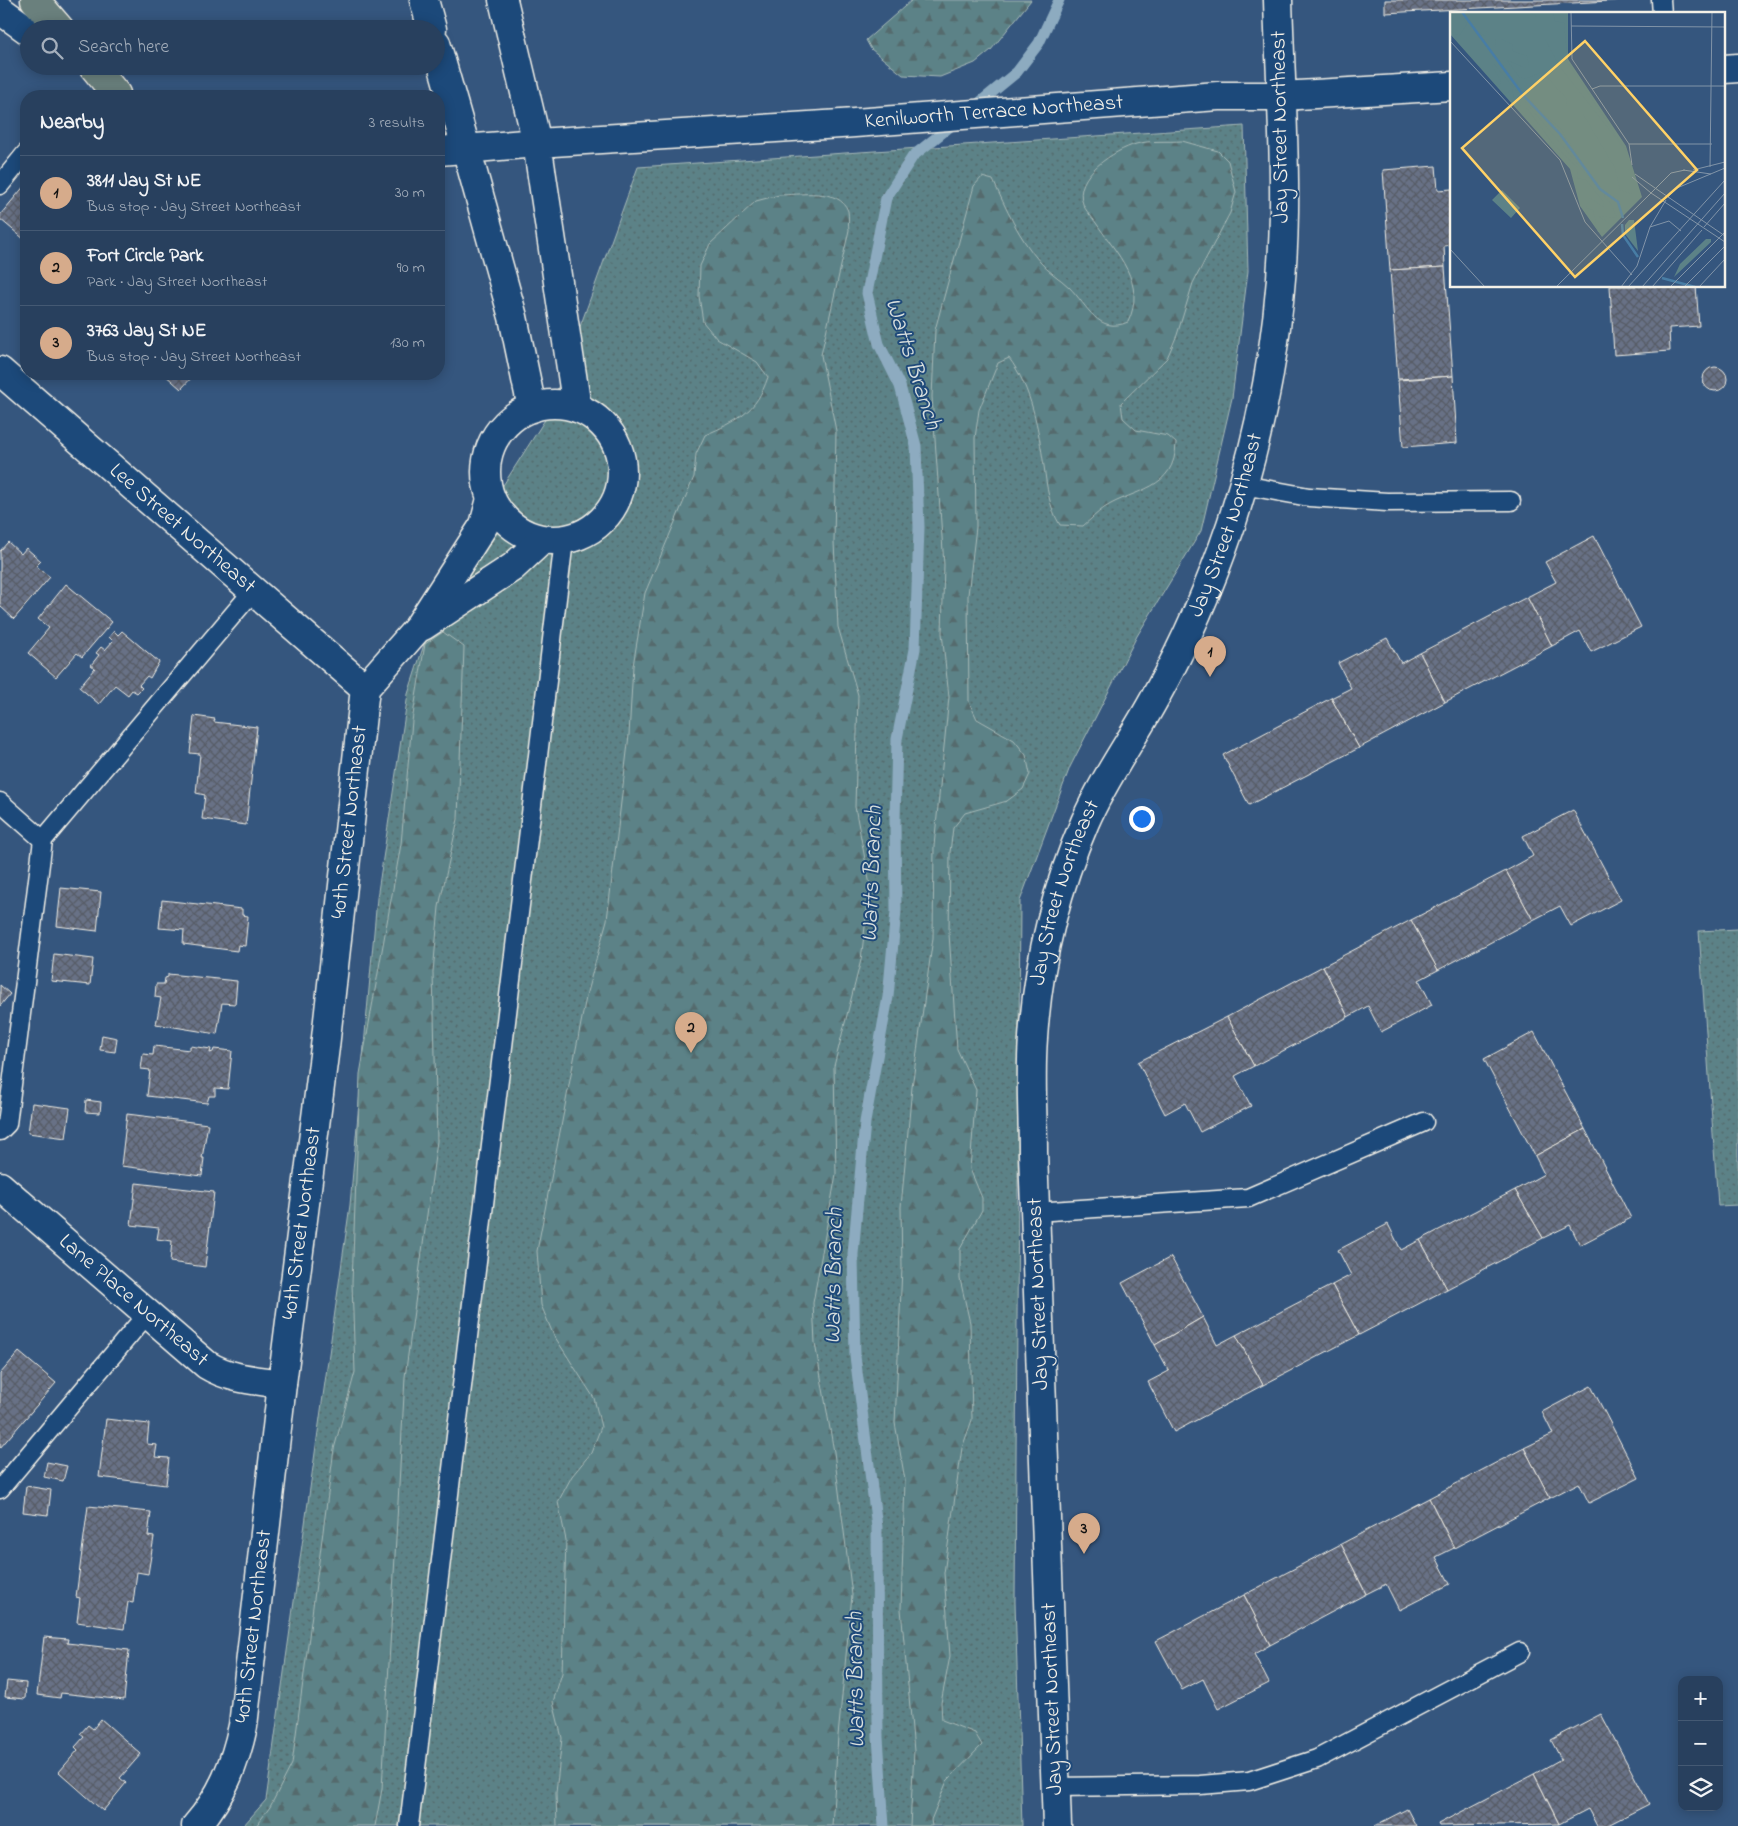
<!DOCTYPE html>
<html lang="en">
<head>
<meta charset="utf-8">
<style>
  body { margin:0; font-family:"Indie Flower",sans-serif; background:#304764; color:#f1f3f6 }
  .controls { position:absolute; right:15px; bottom:15px; display:grid; overflow:hidden; border-radius:10px; box-shadow:0 2px 12px #0003 }
  .controls button { width:45px; height:45px; display:grid; place-items:center; padding:0; border:0; border-bottom:1px solid #445973; background:#28405e; color:#f1f3f6; font:25px sans-serif }
  .you { position:absolute; left:1141px; top:818px; width:18px; height:18px; margin:-12px; border:4px solid #fff; border-radius:50%; background:#1a73e8; box-shadow:0 0 0 8px #1a73e833 }
  .badge { display:grid; place-items:center; width:32px; height:32px; border-radius:50%; background:#d6ab8b; color:#111; font-size:16px; font-weight:700 }
  .pin { position:absolute; translate:-50% -41px; filter:drop-shadow(0 1px 2px #0008) }
  .pin::after { content:''; position:absolute; top:26px; width:18px; height:15px; background:inherit; clip-path:polygon(0 0,100% 0,50% 100%) }
  .list { margin:0; padding:0; list-style:none }
  h2 { display:flex; justify-content:space-between; align-items:center; height:65px; margin:0; padding:0 20px; font-size:21px }
  h2 small { font-size:16px; font-weight:400; color:#a5afbc }
  .list li { display:grid; grid-template-columns:32px 1fr auto; gap:15px; align-items:center; box-sizing:border-box; height:75px; padding:0 20px; border-top:1px solid #445973 }
  .list b { display:block; font-size:19px; white-space:nowrap }
  .list p { margin:0; font-size:16px; white-space:nowrap; color:#a5afbc }
  .list em { font-size:16px; font-style:normal; color:#a5afbc }
  .icon { flex:none; width:28px; height:28px; fill:none; stroke:currentColor; stroke-width:2; stroke-linecap:round; stroke-linejoin:round }
  .map { position:relative; flex:none; width:1738px; height:1826px; overflow:hidden }
  .search { position:absolute; background:#28405e; box-shadow:0 2px 12px #0003; left:20px; top:20px; width:425px; height:55px; display:flex; align-items:center; gap:12px; box-sizing:border-box; padding:0 18px; border-radius:28px; color:#a5afbc; font-size:19px }
  .panel { position:absolute; background:#28405e; box-shadow:0 2px 12px #0003; left:20px; top:90px; width:425px; height:290px; border-radius:20px }
  .map>svg:first-child { display:block }
</style>
</head>
<body>
<div class="map">
<svg width="1738" height="1826" viewBox="0 0 1738 1826">
  <defs>
    <pattern id="grass-dots" width="8" height="8" patternUnits="userSpaceOnUse" patternTransform="scale(1.25)"><rect width="8" height="8" fill="#5c8287"/><path d="M2 2h.1M6 6h.1" fill="none" stroke="#546b6d" stroke-width="1.8" stroke-linecap="round"/></pattern>
    <pattern id="forest-firs" width="22" height="20" patternUnits="userSpaceOnUse" patternTransform="scale(1.25)"><rect width="22" height="20" fill="#5c8287"/><path d="M5 1l3.5 6h-7zM16 11l3.5 6h-7z" fill="#546b6d"/></pattern>
    <pattern id="building-cross-hatch" width="8" height="8" patternUnits="userSpaceOnUse" patternTransform="scale(1.25)"><rect width="8" height="8" fill="#677186"/><path d="M0 0l8 8M0 8l8-8" fill="none" stroke="#585c66"/></pattern>
  </defs>
  <rect width="100%" height="100%" fill="#35567e"/>
  <filter id="ink" filterUnits="userSpaceOnUse"><feTurbulence type="fractalNoise" baseFrequency=".02" numOctaves="2"/><feDisplacementMap in="SourceGraphic" scale="10" xChannelSelector="R" yChannelSelector="G"/><feConvolveMatrix kernelMatrix="1 2 1 2 8 2 1 2 1" color-interpolation-filters="sRGB"/></filter>
  <g filter="url(#ink)">
    <g fill="url(#grass-dots)" stroke="#a8bab8">
      <path d="M1244 126 1248 271 1232 398 1201 531 1137 636 1070 767 1020 901 1015 1602 1022 1826H243L266 1800 350 1205 377 898 408 694 447 573 548 415 638 167Z"/>
      <path d="M1738 929V1205L1718 1206 1699 931Z"/>
    </g>
    <g fill="url(#forest-firs)" stroke="#a8bab8">
      <path d="M912 0H1031L991 50 975 63 940 77 903 75 871 49 866 40Z"/>
      <path d="M1182 141 1218 151 1228 161 1236 192 1230 213 1193 283 1177 335 1167 358 1121 403 1123 418 1136 430 1168 436 1176 443C1175 491 1135 488 1104 508 1097 513 1090 520 1083 526L1060 525C1049 507 1047 488 1044 466 1038 428 1032 389 1009 358L998 363 979 410 975 438 976 527 968 595 969 702 977 719 1014 740 1026 755 1030 774 1023 789 1007 801 965 813 953 828 950 852 949 934 957 1049 976 1090 970 1169 982 1198V1210L960 1249V1279L970 1323 972 1420 962 1448 944 1573 950 1656 941 1703 942 1720 975 1733 982 1745 947 1781 931 1820 932 1826H910L914 1751 901 1609 905 1480 895 1423 902 1268 901 1207 912 1087 933 938 934 846 949 697 942 633 944 565 932 397 935 330 974 186 982 177 993 180C1006 209 1019 238 1040 262 1048 272 1060 278 1069 287 1088 306 1098 335 1128 322 1147 283 1117 254 1096 223 1092 217 1085 210 1083 204 1072 176 1115 150 1136 144 1150 140 1168 142 1182 141Z"/>
      <path d="M779 195C798 195 840 187 848 211 849 216 848 224 849 230L821 355 836 431 834 542 838 627 858 695 855 807 870 885 861 960 834 1066 836 1174 813 1303 815 1343 834 1452 852 1595 838 1736 832 1826H557L556 1793 562 1738 553 1702 562 1673 566 1540 558 1502 572 1476 591 1453 601 1427 594 1398 553 1334 541 1305 537 1251 587 992 607 920 629 735 633 666 645 593 694 477 696 454 705 435C737 421 756 413 768 377L757 362 717 339 703 322 699 296 700 266 710 244 756 201Z"/>
      <path d="M443 632 464 647 458 819 439 907 433 972 437 1141 405 1377 382 1789 375 1826H256L270 1807 292 1764 334 1449 355 1372 352 1283 360 1074 401 844 412 721 425 644Z"/>
    </g>
    <g fill="none" stroke-linecap="round" stroke-linejoin="round">
      <g stroke="#8dabc0" stroke-width="11">
        <path d="M973 108 1017 72 1039 43 1059 0"/>
        <path d="M884 1826 878 1737 877 1527 855 1356 853 1254 865 1122 888 997 896 911 895 821 897 739 915 649 919 527 916 446 900 386 879 344 867 293 886 198 913 156 957 121"/>
      </g>
    </g>
    <g fill="url(#building-cross-hatch)" stroke="#f4f1e8">
      <path d="M1385 0H1628L1385 13Z"/>
      <path d="M1436 166 1438 190 1452 189V245L1444 246 1445 267 1390 270 1383 170Z"/>
      <path d="M26 184V239L25 240 0 219V215Z"/>
      <path d="M1445 267 1453 376 1398 379 1390 270Z"/>
      <path d="M1610 286H1696L1699 326 1669 328 1670 351 1614 355Z"/>
      <circle cx="1715" cy="379" r="12"/>
      <path d="M164 374H195L181 389Z"/>
      <path d="M1453 376 1457 443 1403 447 1398 380Z"/>
      <path d="M1594 536 1641 627 1591 652 1580 631 1552 646 1527 597 1556 582 1545 562Z"/>
      <path d="M8 542 21 554 26 548 41 561 36 566 50 577 14 619 0 606V551Z"/>
      <path d="M66 584 112 622 82 657 77 653 56 677 28 653 49 628 38 619Z"/>
      <path d="M1527 597 1552 646 1445 702 1420 653Z"/>
      <path d="M114 631 118 635 122 631 159 662 150 678 147 676 139 685 142 688 137 693 132 690 128 695 115 685 99 704 79 687 95 668 91 665 99 655 96 653 101 647 105 650 113 641 109 637Z"/>
      <path d="M1387 638 1401 663 1420 653 1445 702 1359 748 1331 698 1351 688 1338 663Z"/>
      <path d="M1331 698 1359 748 1249 805 1223 755Z"/>
      <path d="M194 716 215 719 214 722 257 727 246 825 202 819 205 795 196 793 200 754 190 753Z"/>
      <path d="M1573 810 1621 900 1571 926 1560 906 1533 920 1506 871 1533 856 1523 836Z"/>
      <path d="M1506 871 1533 920 1438 970 1411 920Z"/>
      <path d="M61 888 101 892 97 931 57 926Z"/>
      <path d="M162 900 242 909V915L248 916 245 946 238 945 237 951 183 944 184 930 159 928Z"/>
      <path d="M1411 920 1438 970 1419 980 1432 1005 1381 1032 1368 1006 1348 1017 1323 966Z"/>
      <path d="M54 954 93 959 90 985 51 981Z"/>
      <path d="M1323 966 1348 1017 1254 1066 1227 1017Z"/>
      <path d="M168 974 237 981 235 1004 222 1003 217 1034 156 1024 161 998 155 997 156 984H164L165 978 168 977Z"/>
      <path d="M0 985 10 994 0 1006Z"/>
      <path d="M1227 1017 1254 1066 1235 1076 1251 1106 1200 1132 1185 1103 1165 1114 1138 1062Z"/>
      <path d="M1534 1032 1585 1129 1535 1156 1484 1059Z"/>
      <path d="M102 1035 117 1038 115 1052 100 1050Z"/>
      <path d="M154 1046 190 1050V1046L211 1049 210 1053 213 1052 214 1049 232 1051 228 1089 215 1088V1096H209L207 1103 147 1096 150 1070 141 1069 143 1054 153 1055Z"/>
      <path d="M86 1100 101 1102 100 1113 85 1112Z"/>
      <path d="M32 1103 70 1108 66 1138 28 1133Z"/>
      <path d="M127 1114 208 1124 202 1158H204L202 1176 121 1166Z"/>
      <path d="M1585 1129 1631 1218 1580 1245 1570 1225 1543 1238 1515 1190 1544 1174 1535 1156Z"/>
      <path d="M136 1183 214 1192 205 1267 170 1262 172 1241 157 1239 159 1228 131 1225Z"/>
      <path d="M1515 1190 1543 1238 1447 1289 1420 1240Z"/>
      <path d="M1388 1224 1401 1250 1420 1240 1447 1289 1359 1335 1332 1285 1351 1275 1338 1250Z"/>
      <path d="M1171 1257 1203 1317 1155 1345 1122 1283Z"/>
      <path d="M1332 1285 1359 1335 1263 1385 1236 1335Z"/>
      <path d="M1203 1317 1217 1345 1236 1335 1263 1385 1174 1432 1148 1382 1169 1371 1155 1345Z"/>
      <path d="M19 1352 56 1383 0 1448V1374Z"/>
      <path d="M1591 1386 1639 1478 1589 1503 1579 1483 1550 1498 1524 1448 1553 1434 1542 1412Z"/>
      <path d="M106 1419 149 1424 147 1444 157 1445 155 1457 169 1458 166 1485 99 1477Z"/>
      <path d="M1524 1448 1550 1498 1454 1548 1429 1498Z"/>
      <path d="M47 1462 67 1466 63 1481 44 1477Z"/>
      <path d="M26 1486 51 1490 48 1515 23 1512Z"/>
      <path d="M1429 1498 1454 1548 1436 1557 1450 1584 1399 1610 1386 1584 1366 1594 1341 1544Z"/>
      <path d="M88 1506 151 1512 148 1536 154 1537 148 1574 137 1572 133 1603 128 1602 124 1629 77 1622 80 1598 76 1597Z"/>
      <path d="M1341 1544 1366 1594 1270 1645 1244 1595Z"/>
      <path d="M1244 1595 1270 1645 1254 1654 1269 1683 1218 1709 1203 1679 1182 1690 1156 1641Z"/>
      <path d="M44 1637 68 1639 67 1643 129 1650 124 1700 61 1693 60 1698 37 1695Z"/>
      <path d="M7 1681 26 1683 25 1699 5 1697Z"/>
      <path d="M1601 1714 1649 1804 1606 1826H1597L1588 1809 1559 1824 1534 1774 1561 1759 1551 1740Z"/>
      <path d="M101 1719 141 1754 120 1778 126 1783 103 1811 59 1772 78 1750 75 1747 84 1737 80 1734 88 1725 93 1729Z"/>
      <path d="M1534 1774 1559 1824 1439 1826 1438 1824Z"/>
      <path d="M1407 1809 1416 1826H1374Z"/>
    </g>
    <g fill="none" stroke-linecap="round" stroke-linejoin="round">
      <g stroke="#f4f1e8" stroke-width="21">
        <g id="lane">
          <path d="M1661 0 1662 14"/>
          <path d="M0 185 26 153"/>
          <path d="M1243 485 1309 497 1387 502 1511 501"/>
          <path d="M0 802 43 840"/>
          <path d="M0 1131 7 1124 43 840 253 591"/>
          <path d="M1035 1212 1248 1198 1424 1122"/>
          <path d="M0 1489 147 1314"/>
          <path d="M1056 1787 1200 1785 1249 1781 1317 1759 1520 1652"/>
          <path d="M409 1826 564 540"/>
        </g>
      </g>
      <g stroke="#f4f1e8" stroke-width="31">
        <g id="street">
          <path d="M1724 69 1738 68"/>
          <path d="M466 148 513 317 532 408"/>
          <path id="s1" d="M0 371 365 688"/>
          <circle cx="554" cy="472" r="68"/>
          <path id="s2" d="M577 408 537 143 841 124 1218 96H1281L1452 86"/>
          <path d="M423 626 513 567 542 540"/>
          <path id="s3" d="M0 1186 207 1365C230 1379 255 1380 282 1384"/>
          <path id="s4" d="M196 1826C222 1796 235 1764 243 1726L282 1384 325 1047 365 688 417 629 484 525 491 499"/>
          <path id="s5" d="M1057 1826 1033 1152C1033 1114 1030 1076 1033 1038 1038 963 1055 891 1085 822 1104 778 1133 739 1156 696 1186 642 1211 584 1231 525 1264 424 1283 317 1284 211 1285 141 1280 70 1278 0"/>
        </g>
      </g>
      <g stroke="#f4f1e8" stroke-width="31">
        <g id="secondary">
          <path d="M424 0 432 29"/>
          <path d="M0 10 29 31"/>
          <path d="M436 43 466 148"/>
          <path d="M439 151 537 143 503 0"/>
        </g>
      </g>
      <g stroke="#f4f1e8" stroke-width="31">
        <g id="highway">
          <path d="M35 0 60 29"/>
          <path d="M93 66 116 94"/>
        </g>
      </g>
      <use href="#lane" stroke="#1f4a7a" stroke-width="18"/>
      <use href="#street" stroke="#1f4a7a" stroke-width="28"/>
      <use href="#secondary" stroke="#1f4a7a" stroke-width="28"/>
      <use href="#highway" stroke="#6a807d" stroke-width="28"/>
    </g>
  </g>
  <g text-anchor="middle" dominant-baseline="central" stroke-width="4" stroke-linejoin="round" paint-order="stroke">
    <g font-size="22" fill="#f4f1e8" stroke="#1f4a7a">
      <text stroke="none"><textPath href="#s2" startOffset="726">Kenilworth Terrace Northeast</textPath></text>
      <text transform="translate(1281 127) rotate(-91)">Jay Street Northeast</text>
      <text stroke="none"><textPath href="#s5" startOffset="1342">Jay Street Northeast</textPath></text>
      <text stroke="none"><textPath href="#s1" startOffset="241">Lee Street Northeast</textPath></text>
      <text stroke="none"><textPath href="#s4" startOffset="1022">40th Street Northeast</textPath></text>
      <text stroke="none"><textPath href="#s5" startOffset="938">Jay Street Northeast</textPath></text>
      <text stroke="none"><textPath href="#s4" startOffset="618">40th Street Northeast</textPath></text>
      <text transform="translate(1039 1294) rotate(-92)">Jay Street Northeast</text>
      <text stroke="none"><textPath href="#s3" startOffset="176">Lane Place Northeast</textPath></text>
      <text stroke="none"><textPath href="#s4" startOffset="212">40th Street Northeast</textPath></text>
      <text transform="translate(1053 1699) rotate(-92)">Jay Street Northeast</text>
    </g>
    <g font-size="24" font-style="italic" fill="#dae0de" stroke="#1f4a7a">
      <text transform="translate(912 364) rotate(72)">Watts Branch</text>
      <text transform="translate(873 874) rotate(-88)">Watts Branch</text>
      <text transform="translate(835 1276) rotate(-89)">Watts Branch</text>
      <text transform="translate(857 1680) rotate(-91)">Watts Branch</text>
    </g>
  </g>
  <g transform="translate(1450 12)">
    <rect width="275" height="275" fill="#35567e"/>
    <path d="M0 0H118V47L176 134 192 185 152 225 130 194 120 157 0 22ZM52 178 70 196 61 206 42 188Z" fill="#5c8287"/>
    <path d="M0 0H9L17 12 9 24 0 19ZM80 0H103L105 9 114 11 118 51 177 140 110 55 95 27V19L87 15V5ZM37 19 45 35 46 27H51L62 32 63 39 77 44 79 54 75 56 57 48 69 65 75 67 92 60 116 86 117 94 133 102 165 156 170 178 182 182V190L177 195 131 149 110 116 89 98 36 32 29 20 35 24ZM44 52 161 192 167 206 148 204 159 211 155 221 148 220 143 198 136 196 140 186 154 195 153 189 136 168 127 166 128 156 104 133 76 95H71L70 87 64 86 62 77 56 82 49 75 51 69 42 54ZM179 208H184L188 239 175 222V213ZM256 227H261V230L224 265 230 252Z" fill="#5c8287"/>
    <path fill="none" stroke="#487da5" stroke-width="2.5" d="M12 0 73 83 110 122 150 177 168 190 173 206M172 212 173 223 188 245M212 266 245 275"/>
    <path fill="none" stroke="#8194a8" stroke-width="1" d="M121 0 122 47 179 132 182 153M121 14 275 15M0 29 110 148 135 210 182 263M142 77 150 74H275M179 132H262M260 155 262 0M233 158 261 162M235 158 221 161 201 181 275 230M243 158 275 150M185 162 205 176M205 176 275 224M218 185 227 176 275 156M200 215 219 209 231 219M254 215 275 191M0 237 35 275M106 275 201 181 182 165M171 275 187 254 200 215 216 188M178 275 275 168M192 275 275 181M202 275 252 218M220 275 275 220M234 275 275 234M249 275 275 247"/>
    <path fill="#ffd166" fill-opacity="0.15" stroke="#ffd166" stroke-width="2.5" d="M135 29 247 158 125 265 12 136Z"/>
    <rect width="275" height="275" fill="none" stroke="#f4f1e8" stroke-width="2.5"/>
  </g>
</svg>
<div class="controls">
<button>+</button>
<button>−</button>
<button><svg class="icon" aria-label="layers" viewBox="0 0 24 24"><path d="M12 4l9 5-9 5-9-5zM3 14l9 5 9-5"/></svg></button>
</div>
<div class="you"></div>
<div class="pin badge" style="left:1210px;top:677px">1</div>
<div class="pin badge" style="left:691px;top:1053px">2</div>
<div class="pin badge" style="left:1084px;top:1554px">3</div>
<div class="search"><svg class="icon" aria-label="search" viewBox="0 0 24 24"><circle cx="10" cy="10" r="6"/><path d="M15 15l6 6"/></svg>Search here</div>
<section class="panel">
<h2>Nearby<small>3 results</small></h2>
<ul class="list">
<li><span class="badge">1</span><div><b>3811 Jay St NE</b><p>Bus stop · Jay Street Northeast</p></div><em>30 m</em></li>
<li><span class="badge">2</span><div><b>Fort Circle Park</b><p>Park · Jay Street Northeast</p></div><em>90 m</em></li>
<li><span class="badge">3</span><div><b>3763 Jay St NE</b><p>Bus stop · Jay Street Northeast</p></div><em>130 m</em></li>
</ul>
</section>
</div>
</body>
</html>
